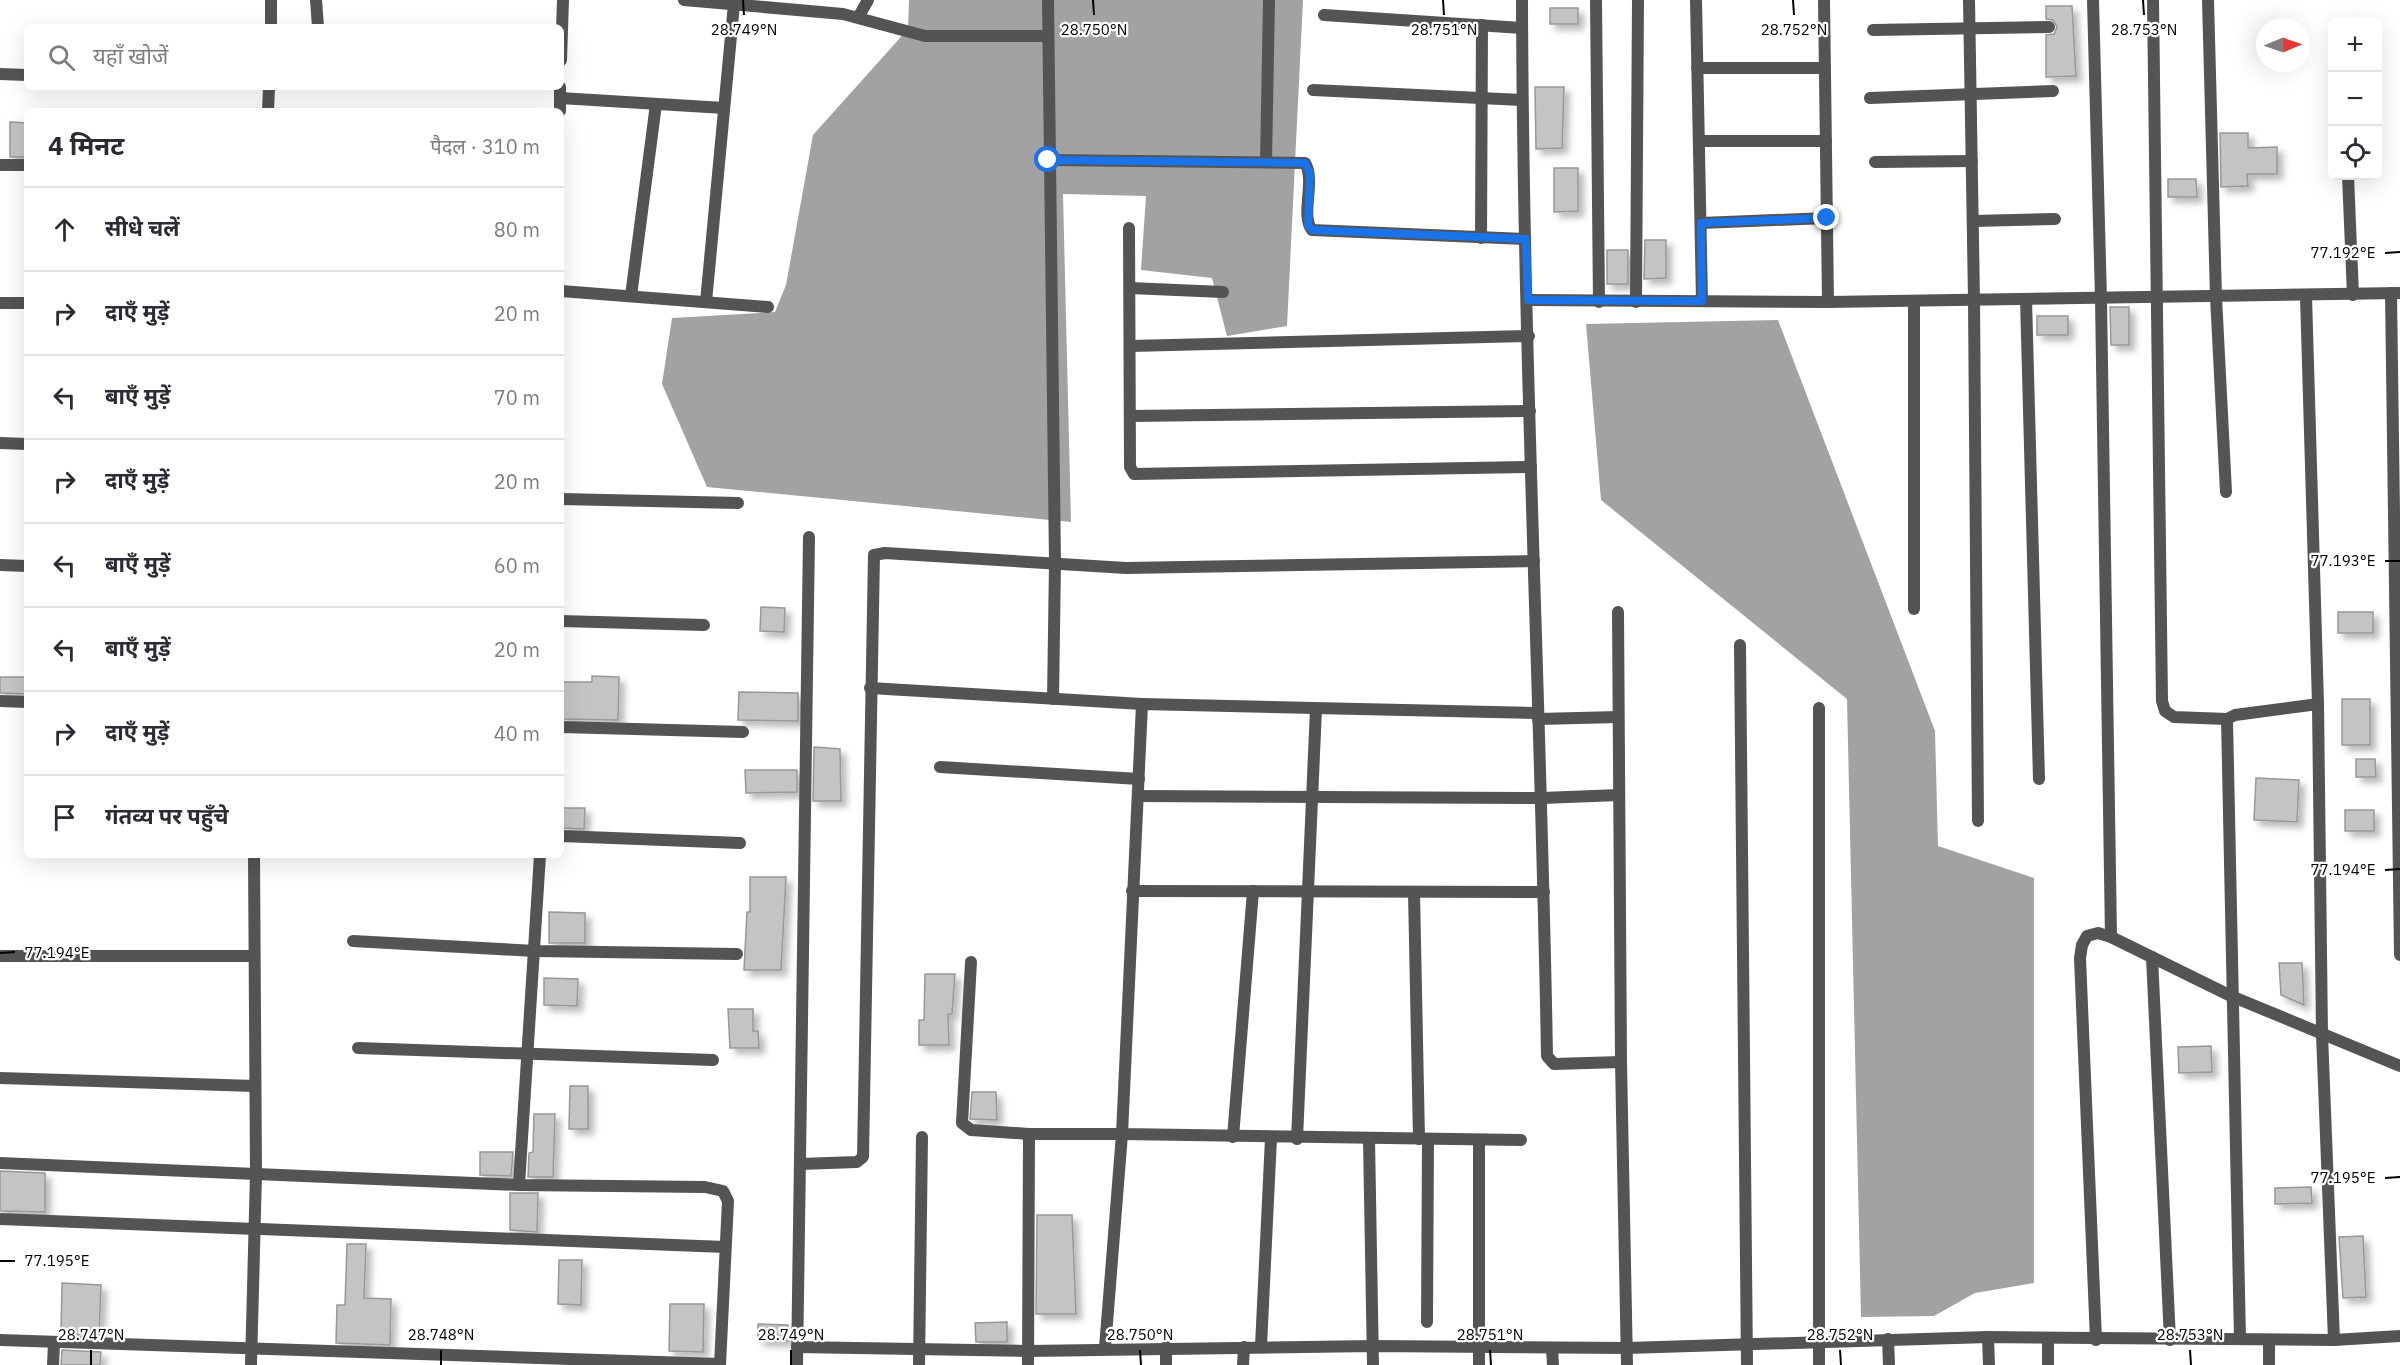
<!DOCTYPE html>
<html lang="hi">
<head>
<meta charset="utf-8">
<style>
  body { margin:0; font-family:"IBM Plex Sans","Noto Sans Devanagari",sans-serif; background:#f2f2f3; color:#2b2b33 }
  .controls { position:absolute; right:18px; top:18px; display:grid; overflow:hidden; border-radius:9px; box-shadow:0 6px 24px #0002 }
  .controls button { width:54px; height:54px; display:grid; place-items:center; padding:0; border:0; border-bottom:2px solid #e1e1e2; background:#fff; color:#2b2b33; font:30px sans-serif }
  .compass { position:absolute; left:2256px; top:18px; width:54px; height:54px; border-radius:50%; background:#fff; box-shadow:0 6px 24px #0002; rotate:88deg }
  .stop { position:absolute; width:18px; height:18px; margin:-14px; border:4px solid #1a73e8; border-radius:50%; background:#fff }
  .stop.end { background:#1a73e8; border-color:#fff; box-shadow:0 2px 6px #0008 }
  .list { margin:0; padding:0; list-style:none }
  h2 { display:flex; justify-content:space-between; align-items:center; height:78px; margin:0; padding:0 24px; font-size:26px }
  h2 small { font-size:20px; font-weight:400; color:#7c7c81 }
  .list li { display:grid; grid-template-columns:39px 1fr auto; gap:18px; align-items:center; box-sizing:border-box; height:84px; padding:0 24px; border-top:2px solid #e1e1e2 }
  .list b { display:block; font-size:22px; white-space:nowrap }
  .list em { font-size:20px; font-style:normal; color:#7c7c81 }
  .icon { flex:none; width:33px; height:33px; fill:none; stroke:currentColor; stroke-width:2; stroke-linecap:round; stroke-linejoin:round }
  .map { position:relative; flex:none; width:2400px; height:1365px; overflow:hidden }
  .search { position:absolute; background:#fff; box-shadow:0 6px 24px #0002; left:24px; top:24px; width:540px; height:66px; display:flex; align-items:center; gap:15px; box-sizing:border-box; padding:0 21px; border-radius:9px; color:#7c7c81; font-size:22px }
  .panel { position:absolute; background:#fff; box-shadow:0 6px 24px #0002; left:24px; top:108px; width:540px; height:750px; border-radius:9px }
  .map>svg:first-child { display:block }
</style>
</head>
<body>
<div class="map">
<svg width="2400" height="1365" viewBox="0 0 2400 1365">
  <defs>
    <filter id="shadow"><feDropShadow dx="5.5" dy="5.5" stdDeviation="3" flood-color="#0004"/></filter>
  </defs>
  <rect width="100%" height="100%" fill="#fff"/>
  <g fill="#a2a2a2">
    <path d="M909 0H1303L1287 326 1227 336 1212 278 1141 270 1146 196 1063 194 1071 522 707 487 662 384 672 318 775 312 786 285 813 135 908 29Z"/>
    <path d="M1778 320 1935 731 1938 846 2034 878V1283L1975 1293 1934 1316 1861 1317 1847 699 1601 500 1586 324Z"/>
  </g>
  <g fill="#c4c4c4" stroke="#989898" stroke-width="1.5" filter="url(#shadow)">
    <path d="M2046 6H2072L2076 76 2046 77V35L2054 34 2057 27 2053 20 2046 19Z"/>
    <rect x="1550" y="8" width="28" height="16"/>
    <path d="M1535 87H1564L1562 148 1536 149Z"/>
    <path d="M10 122 27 123V157H10Z"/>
    <path d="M2220 133H2248V148L2277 147V174H2247L2248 186 2221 187Z"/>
    <path d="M1554 168H1578V211L1554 212Z"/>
    <path d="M2168 179H2196L2197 197H2168Z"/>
    <path d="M1645 240H1666V278L1644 279Z"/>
    <rect x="1607" y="250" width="21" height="34"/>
    <path d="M2110 307H2129V345H2111Z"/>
    <rect x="2037" y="316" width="31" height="19"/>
    <path d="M761 607 785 608 784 632 760 631Z"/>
    <rect x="2338" y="612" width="35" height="21"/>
    <path d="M592 676 619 677 618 720 561 719V682H592Z"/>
    <path d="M0 677H27V694L0 693Z"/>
    <path d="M739 692 798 693V721L738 720Z"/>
    <rect x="2342" y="699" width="28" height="46"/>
    <path d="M814 747 840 749 841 801H813Z"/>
    <path d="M2356 759H2375L2376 777H2356Z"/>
    <path d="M745 770H797V792L746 793Z"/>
    <path d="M2256 778 2299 780 2297 822 2254 820Z"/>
    <path d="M561 808H585L584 829 561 828Z"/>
    <rect x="2345" y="810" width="29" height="21"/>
    <path d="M750 877H786L781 970H744L747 912H750Z"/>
    <path d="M549 912 585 913V943H549Z"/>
    <path d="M2279 963H2302L2304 1005 2281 995Z"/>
    <path d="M925 974H955L952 1014H948L949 1045H919V1020H924Z"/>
    <path d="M544 978 578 979 577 1006 544 1005Z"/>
    <path d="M728 1009H753V1031H758L759 1048H730Z"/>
    <path d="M2211 1046 2212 1072 2179 1073 2178 1047Z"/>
    <path d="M570 1086H588V1129H569Z"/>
    <path d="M972 1092H996L997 1120 970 1119Z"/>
    <path d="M534 1114H555L553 1177H528L529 1153 533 1152Z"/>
    <path d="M480 1152H513L511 1176 480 1175Z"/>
    <path d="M0 1171 45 1173V1212L0 1211Z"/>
    <path d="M2311 1187 2312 1203 2275 1204V1188Z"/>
    <path d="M510 1193H538L537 1232 510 1230Z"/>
    <path d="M1037 1215H1072L1076 1314H1036Z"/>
    <path d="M2363 1236 2366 1297 2343 1298 2339 1237Z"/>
    <path d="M347 1244H366L364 1298 391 1299 390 1345 336 1343 337 1305H345Z"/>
    <path d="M559 1260H582L581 1305 558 1304Z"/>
    <path d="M62 1283 101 1285 99 1335 61 1334Z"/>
    <path d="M670 1304H704L703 1352 669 1351Z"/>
    <path d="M1007 1322V1342H976L975 1323Z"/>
    <path d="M758 1324 788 1325V1341L758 1340Z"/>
    <path d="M62 1350 101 1352 100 1365H61Z"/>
  </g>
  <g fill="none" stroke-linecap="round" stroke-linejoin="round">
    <g stroke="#545454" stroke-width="12">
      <path d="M316 0 318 27"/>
      <path d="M684 0 843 14 925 36H1048"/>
      <path d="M1048 0 1055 563 1053 699"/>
      <path d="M1522 0C1523 352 1541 704 1547 1056L1554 1064 1621 1062"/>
      <path d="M1596 0 1599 302"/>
      <path d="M1696 0 1702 301"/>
      <path d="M1824 0 1828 302"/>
      <path d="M1969 0 1974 300 1978 821"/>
      <path d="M2093 0 2101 299 2111 937"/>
      <path d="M2153 0 2162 701 2165 711 2174 717 2227 719"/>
      <path d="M2208 0 2216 297 2226 492"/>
      <path d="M1324 15 1522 28"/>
      <path d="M859 16 868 0"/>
      <path d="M271 27V0"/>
      <path d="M1873 30 2049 27"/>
      <path d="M561 60 563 0"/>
      <path d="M1697 68H1825"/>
      <path d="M0 74 27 75"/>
      <path d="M1313 90 1522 100"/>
      <path d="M560 98 724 108"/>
      <path d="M1870 98 2053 91"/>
      <path d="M268 111 269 87"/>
      <path d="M560 111V87"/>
      <path d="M1699 141H1826"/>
      <path d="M1048 160 1305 163C1316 181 1300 215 1312 230L1525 239"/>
      <path d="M1266 162 1269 0"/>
      <path d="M1875 162 1972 161"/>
      <path d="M0 165H27"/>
      <path d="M2348 176 2353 295"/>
      <path d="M1973 221 2055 219"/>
      <path d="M1701 223 1827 218"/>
      <path d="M1129 228 1130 467 1134 474 1531 467"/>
      <path d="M1481 238 1482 25"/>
      <path d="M1130 288 1223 292"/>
      <path d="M561 291 768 307"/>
      <path d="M2391 293 2400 955"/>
      <path d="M631 296 656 104"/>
      <path d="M2306 296 2318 704 2322 1034 2334 1340"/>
      <path d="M2026 299 2039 779"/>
      <path d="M1528 300 1828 302 2400 293"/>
      <path d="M1914 301V609"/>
      <path d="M706 302 734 4"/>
      <path d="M1636 302 1638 0"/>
      <path d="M0 303H27"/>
      <path d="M1130 346 1529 336"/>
      <path d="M1130 416 1530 411"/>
      <path d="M0 443 27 444"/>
      <path d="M561 499 738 503"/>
      <path d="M0 565 27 566"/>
      <path d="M1618 612 1621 1062 1627 1365"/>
      <path d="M561 621 704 625"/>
      <path d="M1740 645 1747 1365"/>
      <path d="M870 688 1142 704"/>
      <path d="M0 701 27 702"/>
      <path d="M1538 719 1618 717"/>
      <path d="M561 727 743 732"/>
      <path d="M940 767 1139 779"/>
      <path d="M1138 796 1542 798 1619 795"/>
      <path d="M561 836 740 843"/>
      <path d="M254 855 256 1174 519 1185"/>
      <path d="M540 855 519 1185 705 1187 723 1191 728 1201 720 1365"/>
      <path d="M1132 891 1544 892"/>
      <path d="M1414 892 1419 1139"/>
      <path d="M353 941 535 951 737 954"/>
      <path d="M0 956H254"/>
      <path d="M2152 957 2170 1340"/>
      <path d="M971 962 962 1123 971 1130 1029 1134"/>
      <path d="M358 1048 713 1060"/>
      <path d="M0 1078 255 1086"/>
      <path d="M1233 1137 1253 891"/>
      <path d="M1297 1139 1316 709"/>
      <path d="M1369 1139 1373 1365"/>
      <path d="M1479 1140V1365"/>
      <path d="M1521 1140 1122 1134 1142 704 1538 713"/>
      <path d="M0 1163 256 1174 251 1365"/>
      <path d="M800 1164 857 1162 863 1157 874 555 885 553 1126 568 1534 561"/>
      <path d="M0 1219 725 1247"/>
      <path d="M1427 1322 1428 1139"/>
      <path d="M1988 1337 1989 1365"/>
      <path d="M1888 1339 1889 1365"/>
      <path d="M2240 1339 2227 719 2235 715 2318 704"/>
      <path d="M0 1340 720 1364"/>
      <path d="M2096 1340 2080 958 2082 945 2087 936 2098 933 2111 937 2231 996 2400 1066"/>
      <path d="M1261 1346 1271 1138"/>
      <path d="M797 1347 1029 1351 1373 1346 1627 1348 1988 1337 2334 1340 2400 1336"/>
      <path d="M1552 1348 1553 1365"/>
      <path d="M53 1365 54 1342"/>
      <path d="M797 1365 809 537"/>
      <path d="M919 1365 922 1137"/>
      <path d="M1028 1365 1029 1134H1122L1105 1348"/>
      <path d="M1166 1365V1347"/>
      <path d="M1243 1365 1244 1347"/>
      <path d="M1819 1365V708"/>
      <path d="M2048 1365V1340"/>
      <path d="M2269 1365V1340"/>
    </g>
  </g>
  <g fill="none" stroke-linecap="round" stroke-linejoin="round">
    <path stroke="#1a73e8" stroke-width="8" d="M1048 160 1305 163 1310 174 1308 225 1312 230 1526 239 1528 300 1702 301 1701 223 1827 218"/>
  </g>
  <path fill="none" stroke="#000" stroke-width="2" d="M743 0 744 15M1093 0 1094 15M1443 0 1444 15M1793 0 1794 15M2143 0 2144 15M2385 253 2400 252M2385 561H2400M2385 870 2400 869M0 953 15 952M2385 1178 2400 1177M0 1261H15M91 1350V1365M441 1350V1365M791 1350V1365M1140 1350 1141 1365M1490 1350 1491 1365M1840 1350 1841 1365M2190 1350 2191 1365"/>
  <g font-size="15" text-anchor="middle" fill="#000" stroke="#fff" stroke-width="4.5" stroke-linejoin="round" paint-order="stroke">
    <text x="744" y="35">28.749°N</text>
    <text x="1094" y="35">28.750°N</text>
    <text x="1444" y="35">28.751°N</text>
    <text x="1794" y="35">28.752°N</text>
    <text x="2144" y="35">28.753°N</text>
    <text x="2343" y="258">77.192°E</text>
    <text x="2343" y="566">77.193°E</text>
    <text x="2343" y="875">77.194°E</text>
    <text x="57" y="958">77.194°E</text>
    <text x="2343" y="1183">77.195°E</text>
    <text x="57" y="1266">77.195°E</text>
    <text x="91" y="1340">28.747°N</text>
    <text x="441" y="1340">28.748°N</text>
    <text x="791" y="1340">28.749°N</text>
    <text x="1140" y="1340">28.750°N</text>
    <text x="1490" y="1340">28.751°N</text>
    <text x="1840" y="1340">28.752°N</text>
    <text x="2190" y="1340">28.753°N</text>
  </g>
</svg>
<div class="controls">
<button>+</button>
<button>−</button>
<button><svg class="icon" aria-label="locate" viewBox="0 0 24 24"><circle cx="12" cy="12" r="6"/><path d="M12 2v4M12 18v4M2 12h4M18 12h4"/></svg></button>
</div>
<svg class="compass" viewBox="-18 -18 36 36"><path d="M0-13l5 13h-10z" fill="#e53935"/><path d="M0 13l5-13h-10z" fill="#7c7c81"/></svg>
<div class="stop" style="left:1048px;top:160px"></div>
<div class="stop end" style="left:1827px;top:218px"></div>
<div class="search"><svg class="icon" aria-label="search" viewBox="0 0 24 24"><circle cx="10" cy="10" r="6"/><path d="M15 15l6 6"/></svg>यहाँ खोजें</div>
<section class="panel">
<h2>4 मिनट<small>पैदल · 310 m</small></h2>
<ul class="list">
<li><svg class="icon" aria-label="ahead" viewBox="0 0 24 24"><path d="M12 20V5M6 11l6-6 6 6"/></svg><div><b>सीधे चलें</b></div><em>80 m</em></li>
<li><svg class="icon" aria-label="right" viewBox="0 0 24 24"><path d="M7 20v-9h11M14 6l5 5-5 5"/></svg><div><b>दाएँ मुड़ें</b></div><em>20 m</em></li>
<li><svg class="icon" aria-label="left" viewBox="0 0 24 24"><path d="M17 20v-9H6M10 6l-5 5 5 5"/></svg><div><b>बाएँ मुड़ें</b></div><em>70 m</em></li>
<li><svg class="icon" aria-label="right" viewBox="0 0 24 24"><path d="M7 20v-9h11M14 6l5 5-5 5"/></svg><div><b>दाएँ मुड़ें</b></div><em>20 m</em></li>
<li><svg class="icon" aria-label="left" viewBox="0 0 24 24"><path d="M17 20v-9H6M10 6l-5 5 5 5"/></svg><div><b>बाएँ मुड़ें</b></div><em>60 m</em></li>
<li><svg class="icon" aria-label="left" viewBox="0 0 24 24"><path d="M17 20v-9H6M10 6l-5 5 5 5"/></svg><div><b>बाएँ मुड़ें</b></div><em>20 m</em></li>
<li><svg class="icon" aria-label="right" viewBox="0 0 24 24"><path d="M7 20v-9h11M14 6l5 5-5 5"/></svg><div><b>दाएँ मुड़ें</b></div><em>40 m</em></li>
<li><svg class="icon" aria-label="arrive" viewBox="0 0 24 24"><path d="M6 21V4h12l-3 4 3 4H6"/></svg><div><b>गंतव्य पर पहुँचे</b></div></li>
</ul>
</section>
</div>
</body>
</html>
